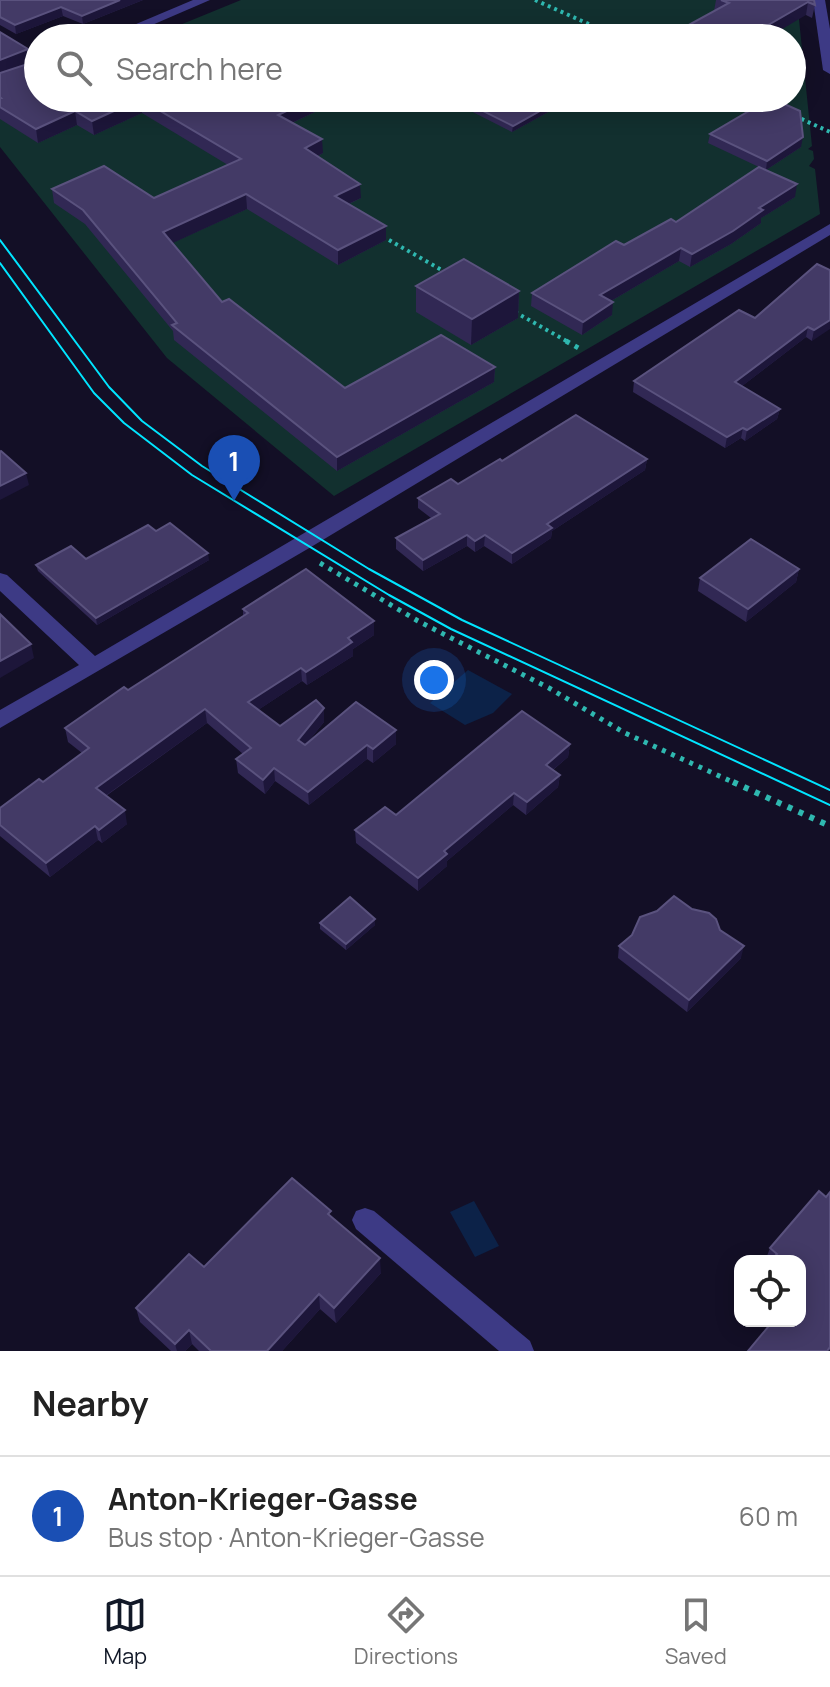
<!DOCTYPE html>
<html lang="en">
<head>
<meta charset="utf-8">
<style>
  body { margin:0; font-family:Manrope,sans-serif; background:#f2f2f2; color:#222 }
  .controls { position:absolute; right:24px; bottom:24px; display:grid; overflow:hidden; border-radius:16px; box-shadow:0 4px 20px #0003 }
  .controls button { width:72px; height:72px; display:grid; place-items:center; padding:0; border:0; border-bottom:2px solid #e0e0e0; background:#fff; color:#222; font:40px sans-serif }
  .you { position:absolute; left:434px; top:680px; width:28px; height:28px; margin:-20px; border:6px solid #fff; border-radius:50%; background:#1a73e8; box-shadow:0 0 0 12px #1a73e833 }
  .badge { display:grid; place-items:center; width:52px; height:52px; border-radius:50%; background:#111827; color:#fff; font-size:26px; font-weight:700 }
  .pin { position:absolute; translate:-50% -66px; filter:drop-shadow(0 2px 4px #0008) }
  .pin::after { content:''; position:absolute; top:42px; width:28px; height:24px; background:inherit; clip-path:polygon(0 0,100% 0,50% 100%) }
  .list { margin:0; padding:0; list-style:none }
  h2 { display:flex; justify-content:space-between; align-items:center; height:104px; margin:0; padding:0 32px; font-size:34px }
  h2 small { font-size:26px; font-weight:400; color:#767676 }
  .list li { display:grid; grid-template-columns:52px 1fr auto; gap:24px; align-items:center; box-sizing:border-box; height:120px; padding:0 32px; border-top:2px solid #e0e0e0 }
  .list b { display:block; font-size:30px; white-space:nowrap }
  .list p { margin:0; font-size:26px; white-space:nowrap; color:#767676 }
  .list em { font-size:26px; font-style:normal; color:#767676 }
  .icon { flex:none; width:44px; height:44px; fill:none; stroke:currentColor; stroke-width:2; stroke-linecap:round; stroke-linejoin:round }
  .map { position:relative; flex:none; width:830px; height:1351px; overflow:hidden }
  .search { position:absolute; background:#fff; box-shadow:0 4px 20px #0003; left:24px; right:24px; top:24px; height:88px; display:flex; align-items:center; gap:20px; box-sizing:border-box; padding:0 28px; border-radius:44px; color:#767676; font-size:30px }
  .sheet { height:224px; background:#fff }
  nav { display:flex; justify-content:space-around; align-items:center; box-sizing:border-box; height:112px; border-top:2px solid #e0e0e0; background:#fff; font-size:22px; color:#767676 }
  nav a { display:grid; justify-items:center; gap:4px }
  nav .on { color:#111827 }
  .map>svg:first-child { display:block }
</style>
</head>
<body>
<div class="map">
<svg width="830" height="1351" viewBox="0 0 830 1351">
  <rect width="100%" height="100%" fill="#130f26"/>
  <path fill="#12302f" d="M241 0H797L812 146 808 149 813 151 814 159 809 166 815 169 820 214 334 496 167 358 0 147V98H792V38H148Z"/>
  <g fill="#0c2248">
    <path d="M468 670 512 694 493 713 465 725 430 703Z"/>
    <path d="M474 1201 499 1246 475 1257 450 1212Z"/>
  </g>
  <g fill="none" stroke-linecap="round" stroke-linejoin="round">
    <g stroke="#2fb8b0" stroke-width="4" stroke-dasharray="3 4" stroke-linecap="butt">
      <path d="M535 0 620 38"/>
      <path d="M754 98 768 104"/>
      <path d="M795 116 830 132"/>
      <path d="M389 240 447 273"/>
      <path d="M515 312 570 343"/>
    </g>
    <g stroke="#2fb8b0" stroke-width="5" stroke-dasharray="4 6" stroke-linecap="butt">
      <path d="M566 341 582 350"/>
      <path d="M320 563 418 621 549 688 625 733 737 784"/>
    </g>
    <path stroke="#2fb8b0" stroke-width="6" stroke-dasharray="5 7" stroke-linecap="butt" d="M733 782 830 826"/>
    <path fill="#3d3a85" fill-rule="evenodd" d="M365 1208 374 1211 530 1341 534 1351H499L356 1229 352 1220 356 1211Z"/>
    <g fill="#3d3a85" fill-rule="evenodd">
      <path d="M193 0H210L122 38H103Z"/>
      <path d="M830 224V235L311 547 0 728V710L79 665 0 591V573L7 575 95 656Z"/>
    </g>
    <path fill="#3d3a85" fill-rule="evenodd" d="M813 0H825L830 29V74L823 70Z"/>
    <g stroke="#00e5ff" stroke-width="2">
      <path d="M0 240 109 387 142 421 202 466 369 569 462 620 830 790"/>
      <path d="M0 263 94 393 124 423 192 475 389 595 451 629 830 805"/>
    </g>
  </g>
  <g fill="#312854">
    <path d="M0 0H143L83 24 63 16 16 34 0 25Z"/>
    <path d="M716 0H814L815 5 812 18 806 15 714 11Z"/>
    <path d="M0 32 28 49 38 98 342 99 292 123 323 153 318 156 361 198 349 204 386 240 338 265 247 209 172 243 222 302 345 388 495 367 494 382 337 471 174 340 173 331 85 224 54 203 52 189 154 198 228 165 142 113 94 135 77 125 38 143 0 119Z"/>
    <path d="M461 98H570V100L512 132 459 105V99Z"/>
    <path d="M710 134 801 147 766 170 795 197 761 218V223L731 244 690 267 679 261 611 301 612 315 582 335 531 306 532 293 676 222 759 167 708 143Z"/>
    <path d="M830 270 812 341 806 337 742 386 780 409 777 419 745 441 741 438 725 448 633 392 634 381 755 318Z"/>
    <path d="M416 286 519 291 518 318 471 345 416 312Z"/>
    <path d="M647 459 645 470 552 531 551 538 512 564 484 546 475 552 467 546 423 571 396 549V538L431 518 418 508V498L458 484 502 461Z"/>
    <path d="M156 531 209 560 97 625 38 571 36 565 86 559Z"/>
    <path d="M799 569 796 582 746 622 698 591 700 578Z"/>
    <path d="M243 609 374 635 353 649V656L307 685 302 681 258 710 280 726 324 722 307 743 396 744 373 763 367 759 309 805 275 781 265 794 238 773 236 759 243 754 207 723 106 796 127 824 102 843 98 840 50 877 0 836V808L43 782 82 753 68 742 65 728 128 690 243 616Z"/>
    <path d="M570 744 568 757 553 770 560 775 558 787 526 815 513 805 447 861V866L418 891 356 843 355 830 396 815Z"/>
    <path d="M320 923 375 925 346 950 320 929Z"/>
    <path d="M720 930 741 958 687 1012 618 958 619 946Z"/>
    <path d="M830 1192V1350L829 1351 800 1321V1261L771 1259 767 1256 770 1248Z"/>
    <path d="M332 1217 381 1273 336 1323 320 1309 282 1351H199L192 1344 185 1351H171L140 1322 136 1308 204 1267Z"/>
  </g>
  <g fill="#1d163a">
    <path d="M120 0H143L83 24 82 16Z"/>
    <path d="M808 2 806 15 767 38H746Z"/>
    <path d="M61 7 63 16 16 34 15 25Z"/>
    <path d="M28 49 30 63 0 74V60Z"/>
    <path d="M314 98H342V99L279 129 278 115Z"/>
    <path d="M563 98H570V100L512 132 513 126Z"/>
    <path d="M140 99 142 113 94 135 92 121Z"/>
    <path d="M75 111 77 125 38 143 36 129Z"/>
    <path d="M803 137 801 147 766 170 767 161Z"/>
    <path d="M322 139 323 153 306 162 305 148Z"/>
    <path d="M360 184 361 198 335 210V196Z"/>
    <path d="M797 184 795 197 761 218V223L731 244 690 267 692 254 759 208Z"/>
    <path d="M246 194 247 209 164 247 163 232Z"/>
    <path d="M386 226V240L338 265V250Z"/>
    <path d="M681 248 679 261 599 308 600 295Z"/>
    <path d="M519 291 518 318 471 345 472 319Z"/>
    <path d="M613 302 612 315 582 335 583 322Z"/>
    <path d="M830 320V329L812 341 814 330Z"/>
    <path d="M808 327 806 337 733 393 735 382Z"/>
    <path d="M495 367 494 382 337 471V457Z"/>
    <path d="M780 409 777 419 745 441 747 430Z"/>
    <path d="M743 428 741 438 725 448 727 437Z"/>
    <path d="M647 459 645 470 552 531 551 538 512 564V553L547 524Z"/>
    <path d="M26 473 29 485 0 500V486Z"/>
    <path d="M467 535V546L423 571V560Z"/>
    <path d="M485 535 484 546 475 552V541Z"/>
    <path d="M208 553 209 560 97 625 96 618Z"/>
    <path d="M799 569 796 582 746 622 748 609Z"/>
    <path d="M374 621V635L353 649V656L307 685 306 672 348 638Z"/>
    <path d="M31 644 34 658 0 678V661Z"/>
    <path d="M301 668 302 681 249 716 248 702Z"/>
    <path d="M324 708V722L299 753 298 740Z"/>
    <path d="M205 709 207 723 98 801 96 788Z"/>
    <path d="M396 730V744L373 763V749Z"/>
    <path d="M570 744 568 757 544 777 546 765Z"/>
    <path d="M367 745V759L309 805 308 792Z"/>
    <path d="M274 768 275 781 265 794 263 780Z"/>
    <path d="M560 775 558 787 526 815 527 802Z"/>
    <path d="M514 793 513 805 447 861V866L418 891V878L444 851Z"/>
    <path d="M125 810 127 824 102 843 99 830Z"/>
    <path d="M95 826 98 840 50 877 46 863Z"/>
    <path d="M375 919V925L346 950V944Z"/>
    <path d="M744 946 741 958 687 1012 689 1000Z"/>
    <path d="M380 1258 381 1273 336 1323 334 1308Z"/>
    <path d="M319 1294 320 1309 282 1351H267Z"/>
    <path d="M189 1330 192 1344 185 1351H177L175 1344Z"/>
  </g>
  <g fill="#433a66" stroke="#5a527e" stroke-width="2">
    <path d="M0 0H120L82 16 61 7 15 25 0 17Z"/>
    <path d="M721 0H814L815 5 808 2 746 38H665L729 3Z"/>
    <path d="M0 32 28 49 0 60Z"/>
    <path d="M38 58V98H314L278 115 322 139 305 148 360 184 335 196 386 226 338 250 246 194 163 232 222 302 229 299 345 388 441 335 495 367 337 457 172 325 177 323 83 210 52 189 104 166 154 198 241 159 140 99 92 121 75 111 36 129 0 107V98H1L0 97V73L37 61Z"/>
    <path d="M461 98H563L513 126 459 99Z"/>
    <path d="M771 98 800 111 803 137 767 161 710 134Z"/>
    <path d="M759 167 797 184 759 208 763 210 733 231 692 254 681 248 600 295 613 302 583 322 532 293 616 241 624 245 671 219 676 222Z"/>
    <path d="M464 259 519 291 472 319 416 286Z"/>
    <path d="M817 264 830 270V320L814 330 808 327 735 382 780 409 747 430 743 428 727 437 634 381 739 310 755 318Z"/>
    <path d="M576 415 647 459 547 524 552 528 512 553 485 535 475 541 467 535 423 560 396 538 440 514 418 498 451 479 458 484 500 459 502 461Z"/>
    <path d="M1 451 26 473 0 486V452Z"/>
    <path d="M170 523 208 553 96 618 36 565 71 546 86 559 148 525 156 531Z"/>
    <path d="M751 539 799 569 748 609 700 578Z"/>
    <path d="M306 569 374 621 348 638 352 642 336 653 306 672 301 668 248 702 280 726 316 700 324 708 298 740 305 745 356 702 396 730 373 749 367 745 308 792 274 768 263 780 236 759 251 748 205 709 96 788 125 810 99 830 95 826 46 863 0 825V808L39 779 43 782 89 748 65 728 124 687 128 690 248 613 243 609Z"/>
    <path d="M0 614 31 644 0 661Z"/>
    <path d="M522 711 570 744 546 765 560 775 527 802 514 793 444 851 447 854 418 878 355 830 385 807 396 815Z"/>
    <path d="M674 896 692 909 709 913 716 919 720 930 744 946 689 1000 619 946 632 935 640 917 657 911Z"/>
    <path d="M350 897 375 919 346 944 320 923Z"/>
    <path d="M292 1178 331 1211 328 1214 380 1258 334 1308 319 1294 267 1351H211L189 1330 175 1344 136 1308 189 1254 204 1267Z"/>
    <path d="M819 1191 826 1197 830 1192V1347L827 1351H748L773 1321H800V1261H770L777 1254 770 1248Z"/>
  </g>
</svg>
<div class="controls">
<button><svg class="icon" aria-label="locate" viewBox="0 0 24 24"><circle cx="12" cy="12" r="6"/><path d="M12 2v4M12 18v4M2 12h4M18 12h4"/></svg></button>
</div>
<div class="you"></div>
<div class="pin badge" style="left:234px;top:501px;background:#1a4fb4">1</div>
<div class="search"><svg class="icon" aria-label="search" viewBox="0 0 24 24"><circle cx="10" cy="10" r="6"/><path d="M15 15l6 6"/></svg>Search here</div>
</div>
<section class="sheet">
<h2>Nearby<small></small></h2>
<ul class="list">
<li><span class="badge" style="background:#1a4fb4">1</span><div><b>Anton-Krieger-Gasse</b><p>Bus stop · Anton-Krieger-Gasse</p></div><em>60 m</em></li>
</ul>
</section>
<nav>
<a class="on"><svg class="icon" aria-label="map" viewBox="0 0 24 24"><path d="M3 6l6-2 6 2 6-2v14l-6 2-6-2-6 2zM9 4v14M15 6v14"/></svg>Map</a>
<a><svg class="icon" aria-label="directions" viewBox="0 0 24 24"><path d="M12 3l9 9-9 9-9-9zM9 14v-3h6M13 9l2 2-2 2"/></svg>Directions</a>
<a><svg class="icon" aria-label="saved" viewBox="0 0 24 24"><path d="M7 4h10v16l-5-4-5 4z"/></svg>Saved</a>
</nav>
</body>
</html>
